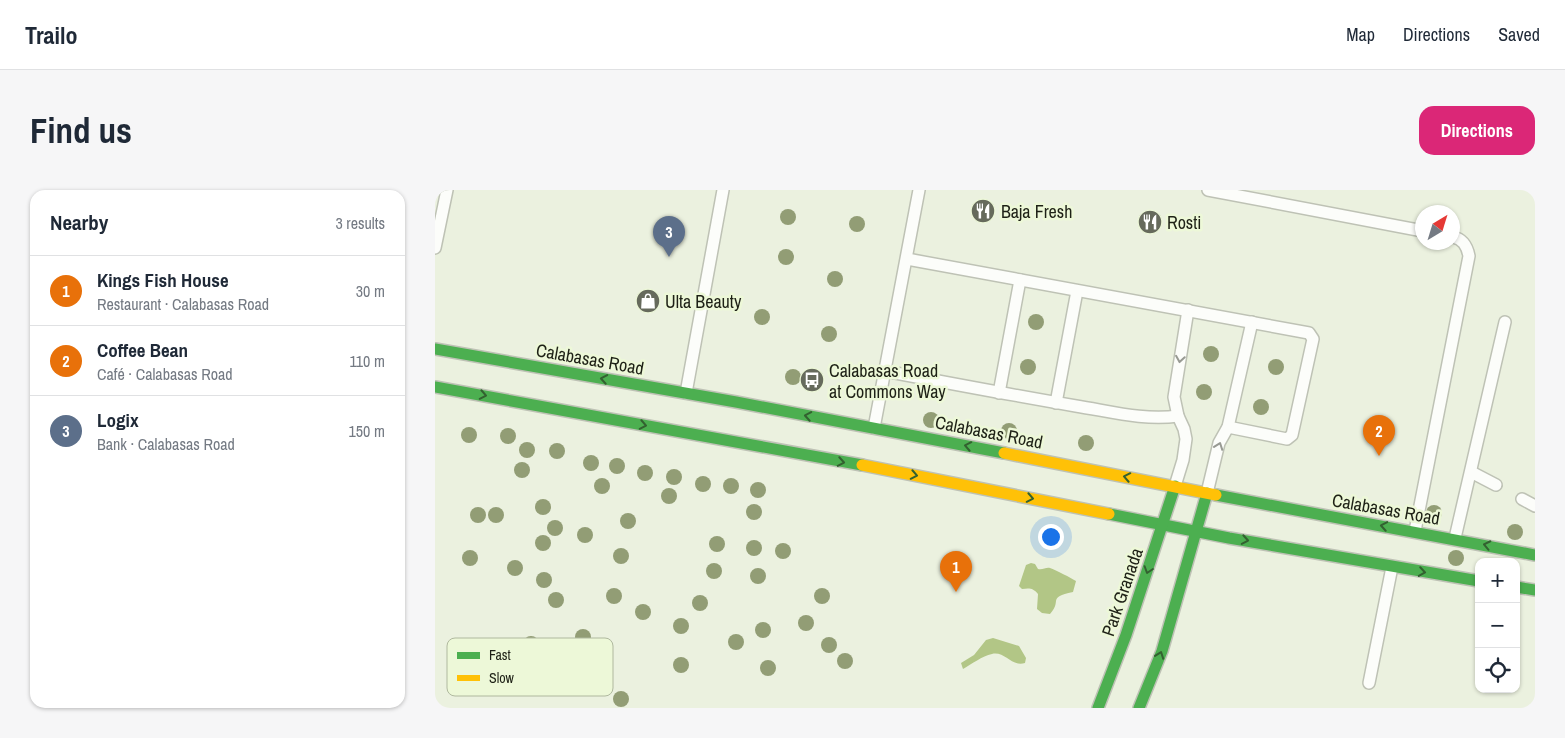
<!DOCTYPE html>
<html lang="en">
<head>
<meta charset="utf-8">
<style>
  body { margin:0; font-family:"Archivo Narrow",sans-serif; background:#f6f6f7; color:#1f2937 }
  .controls { position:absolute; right:15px; bottom:15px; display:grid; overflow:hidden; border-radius:10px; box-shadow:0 1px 4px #0004 }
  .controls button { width:45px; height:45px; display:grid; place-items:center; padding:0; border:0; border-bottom:1px solid #e0e1e3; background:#fff; color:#1f2937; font:25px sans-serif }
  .compass { position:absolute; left:980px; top:15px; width:45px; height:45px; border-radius:50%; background:#fff; box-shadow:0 1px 4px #0004; rotate:38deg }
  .you { position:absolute; left:615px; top:346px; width:18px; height:18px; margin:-12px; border:4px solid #fff; border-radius:50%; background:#1a73e8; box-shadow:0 0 0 8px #1a73e833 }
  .badge { display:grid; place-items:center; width:32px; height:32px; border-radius:50%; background:#db2777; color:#fff; font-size:16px; font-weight:700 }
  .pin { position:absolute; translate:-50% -41px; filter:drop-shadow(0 1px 2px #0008) }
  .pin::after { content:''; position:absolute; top:26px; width:18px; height:15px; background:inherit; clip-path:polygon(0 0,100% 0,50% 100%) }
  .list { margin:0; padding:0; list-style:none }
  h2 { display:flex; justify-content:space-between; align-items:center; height:65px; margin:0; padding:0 20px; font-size:21px }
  h2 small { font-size:16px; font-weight:400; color:#747a83 }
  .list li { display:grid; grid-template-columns:32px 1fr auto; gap:15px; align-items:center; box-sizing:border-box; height:70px; padding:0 20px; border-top:1px solid #e0e1e3 }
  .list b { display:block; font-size:19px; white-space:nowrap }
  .list p { margin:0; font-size:16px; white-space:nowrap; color:#747a83 }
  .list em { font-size:16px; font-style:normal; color:#747a83 }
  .icon { flex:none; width:28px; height:28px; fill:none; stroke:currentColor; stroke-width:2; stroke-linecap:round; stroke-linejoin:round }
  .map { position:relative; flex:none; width:1100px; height:518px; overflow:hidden; border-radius:15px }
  header { display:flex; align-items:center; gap:30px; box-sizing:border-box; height:70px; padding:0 25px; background:#fff; border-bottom:1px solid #e0e1e3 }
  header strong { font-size:24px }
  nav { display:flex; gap:28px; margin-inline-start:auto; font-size:18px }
  .intro { display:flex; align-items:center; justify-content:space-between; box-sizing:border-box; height:120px; padding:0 30px }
  h1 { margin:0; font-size:35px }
  .button { padding:12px 22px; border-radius:15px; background:#db2777; color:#fff; font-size:18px; font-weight:700 }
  main { display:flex; gap:30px; padding:0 30px }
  aside { flex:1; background:#fff; border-radius:15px; box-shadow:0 1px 4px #0004 }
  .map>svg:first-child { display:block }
</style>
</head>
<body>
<header>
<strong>Trailo</strong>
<nav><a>Map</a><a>Directions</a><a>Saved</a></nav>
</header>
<div class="intro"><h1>Find us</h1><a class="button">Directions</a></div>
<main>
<aside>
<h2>Nearby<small>3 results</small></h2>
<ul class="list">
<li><span class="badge" style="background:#e8710a">1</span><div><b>Kings Fish House</b><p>Restaurant · Calabasas Road</p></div><em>30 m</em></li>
<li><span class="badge" style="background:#e8710a">2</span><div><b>Coffee Bean</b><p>Café · Calabasas Road</p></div><em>110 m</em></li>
<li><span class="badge" style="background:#5c6f8a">3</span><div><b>Logix</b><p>Bank · Calabasas Road</p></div><em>150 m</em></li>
</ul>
</aside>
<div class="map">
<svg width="1100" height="518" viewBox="0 0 1100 518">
  <rect width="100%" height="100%" fill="#ebf1df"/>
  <g fill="#b2c686">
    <path d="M596 373 600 374 603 379C608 380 611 377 615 378 621 380 636 388 641 391L638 402C611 408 628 410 615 424L607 423 602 419 603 404C598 398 595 398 587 399L584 396 591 375Z"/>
    <path d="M558 448 584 456 591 468 590 473C576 477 570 461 557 464 547 466 537 474 528 479L526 473 539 465 551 450Z"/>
  </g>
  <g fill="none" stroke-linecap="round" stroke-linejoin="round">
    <g stroke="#bec2b5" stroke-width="14">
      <g id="lane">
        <path d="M773 0 988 41"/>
        <path d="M0 58 12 0"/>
        <path d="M472 69 874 143 878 149 857 245 852 249 793 237"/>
        <path d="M450 181C513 193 577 205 641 216 674 221 709 231 743 226"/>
        <path d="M251 203 288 0"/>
        <path d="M564 203 585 90"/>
        <path d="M621 213 642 101"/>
        <path d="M439 238 484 0"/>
        <path d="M1036 282 1061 295"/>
        <path d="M740 296 748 270 751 249 749 239 743 226 739 207 753 120"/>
        <path d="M772 303 784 253 793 237 817 132"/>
        <path d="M1087 309 1100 316"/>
        <path d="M980 341 1034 66C1032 56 1028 49 1018 47"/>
        <path d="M1020 348 1070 132"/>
        <path d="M934 493 957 377"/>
      </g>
    </g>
    <g stroke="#bec2b5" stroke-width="14">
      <g id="fast">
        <path d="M0 159 301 212 569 263"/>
        <path d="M0 197 427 275"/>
        <path d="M781 305 1100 365"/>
        <path d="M674 324 794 348 1044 391"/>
        <path d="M1081 397 1100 400"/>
        <path d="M663 518 691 445 740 296"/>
        <path d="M704 518 727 461 772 303"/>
      </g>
    </g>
    <g stroke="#bec2b5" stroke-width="14">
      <g id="slow">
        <path d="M569 263 781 305"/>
        <path d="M427 275 674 324"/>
      </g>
    </g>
    <use href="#lane" stroke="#fcfdfa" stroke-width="11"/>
    <use href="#fast" stroke="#4caf50" stroke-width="11"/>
    <use href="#slow" stroke="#ffc107" stroke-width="11"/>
  </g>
  <g fill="#929d75">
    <circle cx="353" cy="27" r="8"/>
    <circle cx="422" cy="34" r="8"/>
    <circle cx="351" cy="67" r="8"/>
    <circle cx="400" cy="89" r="8"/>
    <circle cx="327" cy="127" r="8"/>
    <circle cx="601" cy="132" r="8"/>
    <circle cx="394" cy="144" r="8"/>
    <circle cx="776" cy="164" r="8"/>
    <circle cx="593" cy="177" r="8"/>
    <circle cx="841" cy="177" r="8"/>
    <circle cx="358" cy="187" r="8"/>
    <circle cx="769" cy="202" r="8"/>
    <circle cx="826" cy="217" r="8"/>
    <circle cx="496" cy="230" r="8"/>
    <circle cx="574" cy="241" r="8"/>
    <circle cx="34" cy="245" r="8"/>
    <circle cx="73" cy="246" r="8"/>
    <circle cx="651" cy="253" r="8"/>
    <circle cx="92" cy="260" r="8"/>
    <circle cx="122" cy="261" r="8"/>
    <circle cx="156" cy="273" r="8"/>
    <circle cx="182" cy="276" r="8"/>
    <circle cx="87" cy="280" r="8"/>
    <circle cx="210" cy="283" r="8"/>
    <circle cx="239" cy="287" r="8"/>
    <circle cx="268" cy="294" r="8"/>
    <circle cx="167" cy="296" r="8"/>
    <circle cx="296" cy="296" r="8"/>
    <circle cx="323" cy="300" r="8"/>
    <circle cx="234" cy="306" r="8"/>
    <circle cx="108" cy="317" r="8"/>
    <circle cx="319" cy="322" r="8"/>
    <circle cx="999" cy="323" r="8"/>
    <circle cx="43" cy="325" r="8"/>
    <circle cx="61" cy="325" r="8"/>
    <circle cx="193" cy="331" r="8"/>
    <circle cx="120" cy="338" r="8"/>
    <circle cx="1080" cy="342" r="8"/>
    <circle cx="150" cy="345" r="8"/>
    <circle cx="108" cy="353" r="8"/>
    <circle cx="282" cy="354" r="8"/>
    <circle cx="319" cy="358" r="8"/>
    <circle cx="348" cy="361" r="8"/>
    <circle cx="186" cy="366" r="8"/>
    <circle cx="35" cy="368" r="8"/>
    <circle cx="1021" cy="368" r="8"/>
    <circle cx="80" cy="378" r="8"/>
    <circle cx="279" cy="381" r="8"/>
    <circle cx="323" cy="386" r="8"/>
    <circle cx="109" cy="390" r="8"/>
    <circle cx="179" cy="406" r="8"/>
    <circle cx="387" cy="406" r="8"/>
    <circle cx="121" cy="410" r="8"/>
    <circle cx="265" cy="413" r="8"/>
    <circle cx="208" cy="422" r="8"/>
    <circle cx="371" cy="433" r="8"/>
    <circle cx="246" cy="436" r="8"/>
    <circle cx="328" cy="440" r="8"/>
    <circle cx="148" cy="447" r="8"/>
    <circle cx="301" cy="452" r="8"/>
    <circle cx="96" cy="454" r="8"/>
    <circle cx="394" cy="455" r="8"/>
    <circle cx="410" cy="471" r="8"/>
    <circle cx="246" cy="475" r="8"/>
    <circle cx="333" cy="478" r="8"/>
    <circle cx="186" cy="509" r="8"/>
  </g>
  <defs><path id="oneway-chevron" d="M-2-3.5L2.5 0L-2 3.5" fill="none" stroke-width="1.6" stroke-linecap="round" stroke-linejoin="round" transform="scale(1.25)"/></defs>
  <g stroke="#989a93">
    <use href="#oneway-chevron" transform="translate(745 169) rotate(99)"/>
    <use href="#oneway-chevron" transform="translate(784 256) rotate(-70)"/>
  </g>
  <g stroke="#336130">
    <use href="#oneway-chevron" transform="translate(169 189) rotate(-170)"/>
    <use href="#oneway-chevron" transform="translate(48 205) rotate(11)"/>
    <use href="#oneway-chevron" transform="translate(373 226) rotate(-170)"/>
    <use href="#oneway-chevron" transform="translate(208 235) rotate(11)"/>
    <use href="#oneway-chevron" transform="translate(533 256) rotate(-169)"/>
    <use href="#oneway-chevron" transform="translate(406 272) rotate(10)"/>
    <use href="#oneway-chevron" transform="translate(479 285) rotate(11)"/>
    <use href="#oneway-chevron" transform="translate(692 287) rotate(-169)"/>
    <use href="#oneway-chevron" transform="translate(595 308) rotate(11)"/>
    <use href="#oneway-chevron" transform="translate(949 336) rotate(-170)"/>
    <use href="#oneway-chevron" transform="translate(810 350) rotate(10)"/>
    <use href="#oneway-chevron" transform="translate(1052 355) rotate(-168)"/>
    <use href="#oneway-chevron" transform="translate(713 380) rotate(108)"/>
    <use href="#oneway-chevron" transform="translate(987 382) rotate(9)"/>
    <use href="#oneway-chevron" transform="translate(725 465) rotate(-70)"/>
  </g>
  <defs>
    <g id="restaurant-disc" transform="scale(1.25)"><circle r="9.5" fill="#666a5c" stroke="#edf8d8"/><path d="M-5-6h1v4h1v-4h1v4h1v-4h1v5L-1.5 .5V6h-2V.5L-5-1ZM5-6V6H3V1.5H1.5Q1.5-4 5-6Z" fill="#fff"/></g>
    <g id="shop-disc" transform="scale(1.25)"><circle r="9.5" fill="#666a5c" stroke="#edf8d8"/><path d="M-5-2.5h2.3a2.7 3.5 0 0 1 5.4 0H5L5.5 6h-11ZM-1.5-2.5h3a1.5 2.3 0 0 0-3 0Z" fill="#fff"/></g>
    <g id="bus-disc" transform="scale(1.25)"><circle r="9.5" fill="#666a5c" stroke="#edf8d8"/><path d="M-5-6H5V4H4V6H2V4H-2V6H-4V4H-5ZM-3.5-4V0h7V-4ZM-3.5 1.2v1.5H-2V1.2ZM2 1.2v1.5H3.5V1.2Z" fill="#fff"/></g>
  </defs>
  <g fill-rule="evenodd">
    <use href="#restaurant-disc" x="548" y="21"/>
    <use href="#restaurant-disc" x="715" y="32"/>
    <use href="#shop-disc" x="213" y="111"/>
    <use href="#bus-disc" x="377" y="190"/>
  </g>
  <g text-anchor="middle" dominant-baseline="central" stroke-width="5" stroke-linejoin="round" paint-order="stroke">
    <g font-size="18" fill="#1e2116" stroke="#edf8d8" text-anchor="start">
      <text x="566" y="21">Baja Fresh</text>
      <text x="732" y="32">Rosti</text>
      <text x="230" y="111">Ulta Beauty</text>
      <text x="394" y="180">Calabasas Road<tspan x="394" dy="21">at Commons Way</tspan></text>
    </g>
    <g font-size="18" fill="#1e2116" stroke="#edf8d8">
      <text transform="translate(155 169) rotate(10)">Calabasas Road</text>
      <text transform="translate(554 242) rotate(11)">Calabasas Road</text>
      <text transform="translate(951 319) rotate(10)">Calabasas Road</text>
      <text transform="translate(687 402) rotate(-71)">Park Granada</text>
    </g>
  </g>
  <rect x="12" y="448" width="166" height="58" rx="8" fill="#edf8d8" stroke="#afb89e" stroke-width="1"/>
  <rect x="22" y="462" width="23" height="7" fill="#4caf50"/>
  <rect x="22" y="485" width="23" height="6" fill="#ffc107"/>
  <g font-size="14" fill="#1e2116">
    <text x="54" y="470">Fast</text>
    <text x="54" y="493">Slow</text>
  </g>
</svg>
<div class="controls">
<button>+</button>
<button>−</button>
<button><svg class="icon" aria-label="locate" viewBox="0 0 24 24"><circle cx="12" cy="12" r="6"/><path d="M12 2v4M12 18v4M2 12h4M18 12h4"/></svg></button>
</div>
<svg class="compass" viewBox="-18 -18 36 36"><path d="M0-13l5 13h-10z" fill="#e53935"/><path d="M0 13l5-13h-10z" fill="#747a83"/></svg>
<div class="you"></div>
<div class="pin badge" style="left:521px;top:402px;background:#e8710a">1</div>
<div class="pin badge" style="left:944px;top:266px;background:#e8710a">2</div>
<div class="pin badge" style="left:234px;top:67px;background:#5c6f8a">3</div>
</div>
</main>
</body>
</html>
